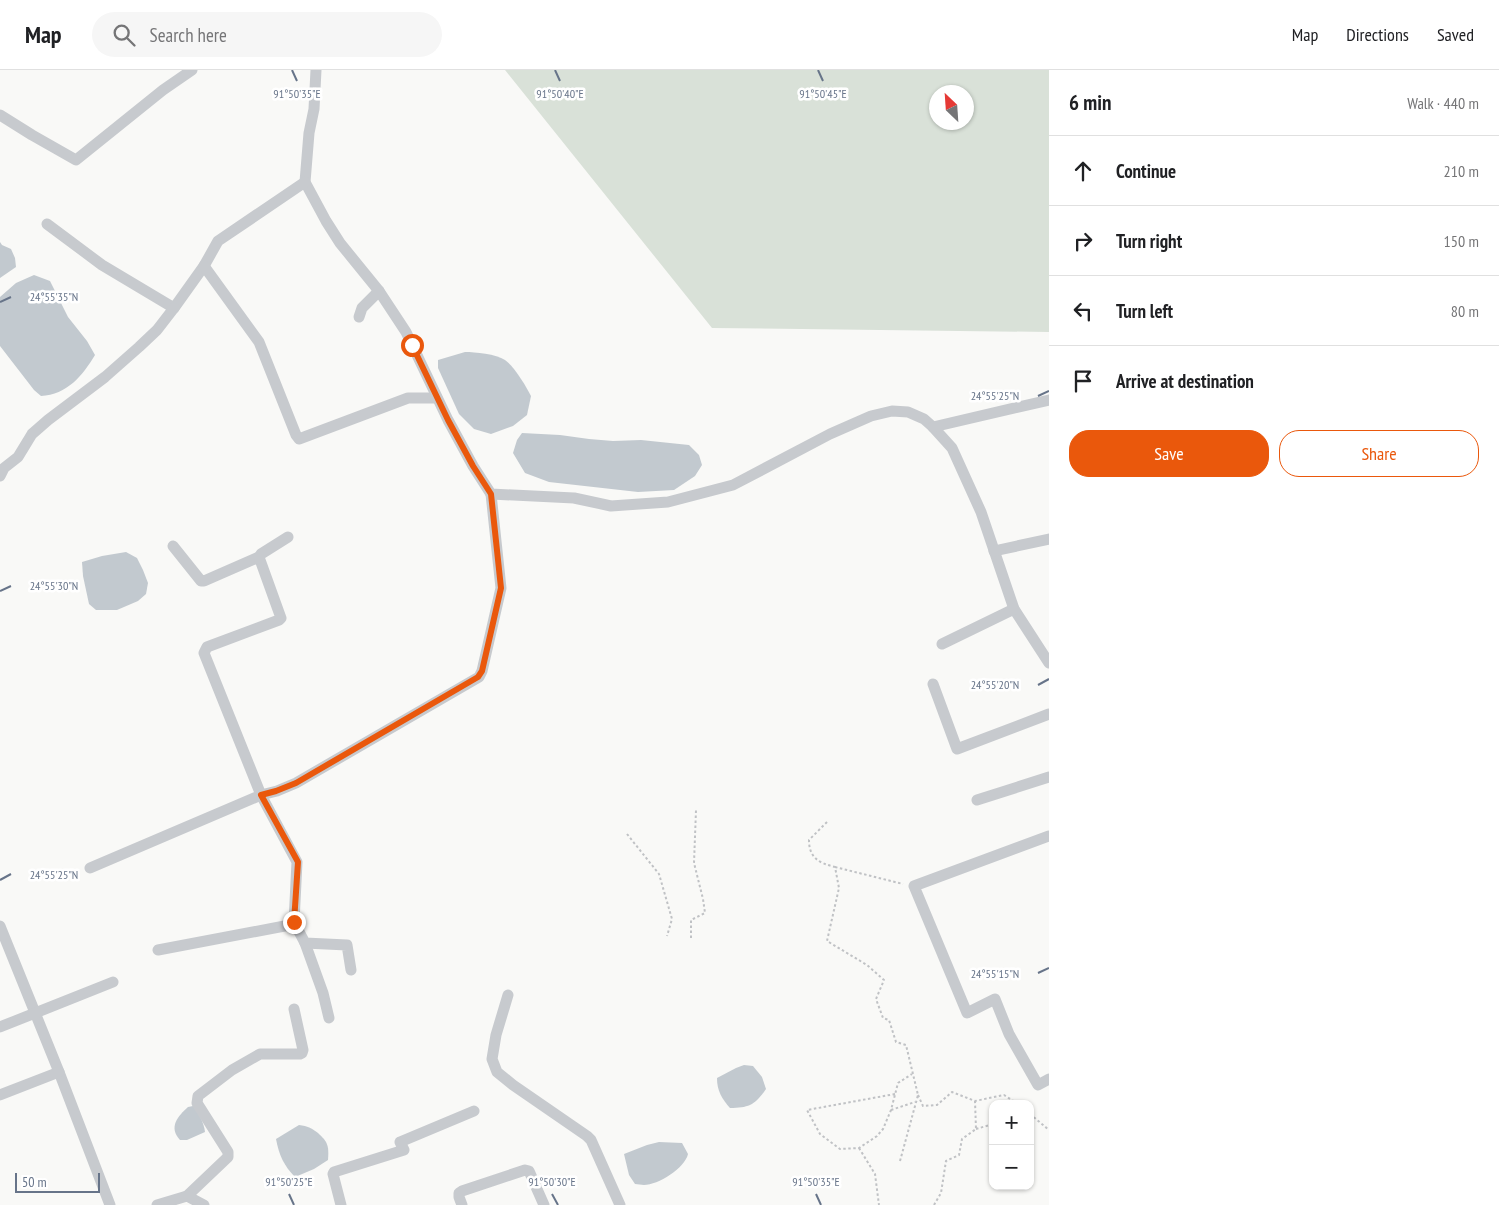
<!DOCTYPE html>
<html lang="en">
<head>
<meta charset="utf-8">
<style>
  body { margin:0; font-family:"PT Sans Narrow",sans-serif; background:#f6f6f6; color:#202124 }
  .controls { position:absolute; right:15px; bottom:15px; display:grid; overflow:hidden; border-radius:10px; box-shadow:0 1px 4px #0004 }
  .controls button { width:45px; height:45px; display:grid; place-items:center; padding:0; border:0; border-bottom:1px solid #e0e0e0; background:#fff; color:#202124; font:25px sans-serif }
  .compass { position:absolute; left:929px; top:15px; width:45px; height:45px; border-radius:50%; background:#fff; box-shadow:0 1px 4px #0004; rotate:335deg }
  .scale { position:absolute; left:15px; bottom:12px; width:85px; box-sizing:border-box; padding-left:5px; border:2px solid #677489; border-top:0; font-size:14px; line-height:18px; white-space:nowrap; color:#677489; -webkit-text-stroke:4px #fff; paint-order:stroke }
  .stop { position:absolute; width:15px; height:15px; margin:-11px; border:4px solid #ea580c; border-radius:50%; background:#fff }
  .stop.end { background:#ea580c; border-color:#fff; box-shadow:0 1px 5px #0008 }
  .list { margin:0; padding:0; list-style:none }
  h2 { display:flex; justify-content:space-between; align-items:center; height:65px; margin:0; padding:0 20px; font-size:21px }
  h2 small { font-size:16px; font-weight:400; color:#757577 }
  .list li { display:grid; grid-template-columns:32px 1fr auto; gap:15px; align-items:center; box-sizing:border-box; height:70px; padding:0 20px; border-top:1px solid #e0e0e0 }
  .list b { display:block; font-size:19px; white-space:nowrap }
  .list em { font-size:16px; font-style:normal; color:#757577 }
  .actions { display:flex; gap:10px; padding:15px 20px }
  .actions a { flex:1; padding:11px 0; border:1px solid #ea580c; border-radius:20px; text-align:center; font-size:18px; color:#ea580c }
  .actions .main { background:#ea580c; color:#fff }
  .icon { flex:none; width:28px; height:28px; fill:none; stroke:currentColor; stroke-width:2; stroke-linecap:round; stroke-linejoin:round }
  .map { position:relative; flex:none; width:1049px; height:1135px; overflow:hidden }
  header { display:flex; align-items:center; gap:30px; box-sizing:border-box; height:70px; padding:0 25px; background:#fff; border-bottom:1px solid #e0e0e0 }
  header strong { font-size:24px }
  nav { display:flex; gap:28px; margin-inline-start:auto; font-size:18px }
  .search { width:350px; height:45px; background:#f6f6f6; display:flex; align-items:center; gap:12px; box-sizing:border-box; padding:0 18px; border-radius:28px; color:#757577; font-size:19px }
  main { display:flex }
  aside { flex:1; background:#fff }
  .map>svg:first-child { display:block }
</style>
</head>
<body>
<header>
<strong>Map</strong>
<div class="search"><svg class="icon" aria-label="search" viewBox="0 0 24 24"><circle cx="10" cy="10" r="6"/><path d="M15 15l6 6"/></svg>Search here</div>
<nav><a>Map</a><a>Directions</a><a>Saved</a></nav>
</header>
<main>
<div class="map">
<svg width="1049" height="1135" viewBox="0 0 1049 1135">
  <rect width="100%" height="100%" fill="#f9f9f7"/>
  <path fill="#d9e1d8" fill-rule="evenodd" d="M505 0H1049V262L712 258ZM936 22H966V52H936Z"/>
  <g fill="#c2c9cf">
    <path d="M0 172 2 175 11 179 15 188 16 197 0 208Z"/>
    <path d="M34 205 50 211 68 247 87 271 95 285C83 305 67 325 41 326L34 320 0 276V227L16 213Z"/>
    <path d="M465 282C475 282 496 284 505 290 514 296 526 316 531 326L527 345 513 356 491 364 474 359 459 344 438 298V290Z"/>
    <path d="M522 363 560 365 589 369 613 371 641 370 689 375 699 385 702 395 695 406 674 420 638 422 549 412 525 403 513 383 517 370Z"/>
    <path d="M126 482 137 488 143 500 148 513 146 524 138 531 117 540H96L89 534 83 506 82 492 102 486Z"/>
    <path d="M744 995 753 996 762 1007 766 1019C755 1035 749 1038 730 1038 722 1029 717 1021 717 1008L736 998Z"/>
    <path d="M193 1036C199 1043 204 1053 205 1062L187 1070H180C168 1057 178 1046 188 1037Z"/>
    <path d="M299 1055C308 1056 311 1058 318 1063 328 1072 329 1076 328 1090L314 1099 295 1107C284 1096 279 1085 276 1069Z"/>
    <path d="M659 1072 682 1073 688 1084C685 1098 658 1115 644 1115 641 1115 638 1114 635 1114L629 1105 624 1084 647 1075Z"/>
  </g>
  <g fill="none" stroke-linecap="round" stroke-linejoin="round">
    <g stroke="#c0c2c5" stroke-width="2" stroke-dasharray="2.5 2.5" stroke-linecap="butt">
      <path d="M827 752 809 770C809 788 819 793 835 797L839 818 827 871 867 895 884 910 876 929 883 948 889 950 896 972 906 975 918 1025 900 1091"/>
      <path d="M627 764 659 804 672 849 667 866"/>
      <path d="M835 797 903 814"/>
      <path d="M691 868V850L705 843 703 829 694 793 696 740"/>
      <path d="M895 1024 807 1040 820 1064 840 1079 859 1078 877 1066 883 1059 891 1040 898 1013 912 1004"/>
      <path d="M918 1025 923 1036 937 1035 952 1022 975 1031 1004 1025 1018 1034"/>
      <path d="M891 1040 915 1032"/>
      <path d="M1030 1044 1049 1060"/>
      <path d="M976 1059 993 1054"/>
      <path d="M859 1078 875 1104 879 1135"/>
      <path d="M934 1135 941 1123 946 1091 959 1085 962 1069 976 1059 975 1031"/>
    </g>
    <g stroke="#c7cace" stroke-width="11">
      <path d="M316 0 314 39 309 63 305 112 326 151 340 173 379 221 406 262 448 350 473 396 491 424 574 428 611 436 668 432 733 415 830 364 871 346 892 341 908 342 924 349 933 357 952 378 981 442 1014 539 1049 593"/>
      <path d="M0 45 32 65 76 90 163 20 192 0"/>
      <path d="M47 154 102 195 174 238 204 196 218 171 305 112"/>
      <path d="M204 196 259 272 296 365 299 369 408 328H437"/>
      <path d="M359 247 362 238 379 221"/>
      <path d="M933 357 1049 330"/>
      <path d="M0 406 4 398 18 387 32 364 48 350 105 307 139 277 157 260 174 238"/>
      <path d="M173 476 201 511H204L259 487"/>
      <path d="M994 481 1049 469"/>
      <path d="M942 574 1014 539"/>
      <path d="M933 614 957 679 1049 644"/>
      <path d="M977 730 1049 707"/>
      <path d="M1049 766 914 816 967 943 995 929 1009 964 1038 1015 1049 1009"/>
      <path d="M90 798 261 725 204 583 207 577 279 550 281 548 259 487 261 484 288 467"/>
      <path d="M0 856 59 1002 110 1135"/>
      <path d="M305 873 323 923 329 948"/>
      <path d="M158 880 295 854"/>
      <path d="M351 900 347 875 305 873 294 852 297 792 261 725 277 721 296 713 479 607 482 601 501 518 491 424"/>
      <path d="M508 925 496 965 492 989 497 1002 513 1015 587 1066 591 1070 620 1135"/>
      <path d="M0 957 113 912"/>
      <path d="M0 1025 59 1002"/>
      <path d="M187 1126 228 1087V1082L197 1033 198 1026 232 1000 260 984H300L302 983 303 980 294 939"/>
      <path d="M157 1135 187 1126 204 1135"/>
      <path d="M341 1135 333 1104 334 1102 404 1080 400 1072 474 1041"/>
      <path d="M462 1135 459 1127V1123L462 1121 525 1100 529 1101 544 1135"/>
    </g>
  </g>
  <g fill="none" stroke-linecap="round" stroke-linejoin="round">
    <path stroke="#ea580c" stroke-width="6" d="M294 852 298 792 261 725 276 721 296 713 478 607 482 601 501 518 491 424 473 396 448 350 412 275"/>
  </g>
  <path fill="none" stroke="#677489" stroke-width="2" d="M292 0 297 11M555 0 560 11M818 0 823 11M0 232 11 227M1038 326 1049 321M0 521 11 516M1038 615 1049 609M0 810 11 804M1038 903 1049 898M289 1124 294 1135M552 1124 558 1135M816 1124 821 1135"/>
  <g font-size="12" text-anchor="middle" fill="#677489" stroke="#fff" stroke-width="5" stroke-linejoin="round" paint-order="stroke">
    <text x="297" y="28">91°50'35"E</text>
    <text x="560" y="28">91°50'40"E</text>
    <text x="823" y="28">91°50'45"E</text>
    <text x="54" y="231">24°55'35"N</text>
    <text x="995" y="330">24°55'25"N</text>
    <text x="54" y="520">24°55'30"N</text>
    <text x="995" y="619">24°55'20"N</text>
    <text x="54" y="809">24°55'25"N</text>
    <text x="995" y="908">24°55'15"N</text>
    <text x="289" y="1116">91°50'25"E</text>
    <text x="552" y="1116">91°50'30"E</text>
    <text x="816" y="1116">91°50'35"E</text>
  </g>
</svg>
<div class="controls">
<button>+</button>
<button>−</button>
</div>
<svg class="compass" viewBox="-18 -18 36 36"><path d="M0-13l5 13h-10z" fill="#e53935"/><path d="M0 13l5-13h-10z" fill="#757577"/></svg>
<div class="scale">50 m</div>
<div class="stop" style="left:412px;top:275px"></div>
<div class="stop end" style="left:294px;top:852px"></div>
</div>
<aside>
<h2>6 min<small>Walk · 440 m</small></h2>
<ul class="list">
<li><svg class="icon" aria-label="ahead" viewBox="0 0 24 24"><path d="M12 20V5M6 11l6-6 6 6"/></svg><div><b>Continue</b></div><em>210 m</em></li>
<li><svg class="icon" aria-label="right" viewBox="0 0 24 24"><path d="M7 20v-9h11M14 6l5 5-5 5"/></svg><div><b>Turn right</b></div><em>150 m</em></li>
<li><svg class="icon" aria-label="left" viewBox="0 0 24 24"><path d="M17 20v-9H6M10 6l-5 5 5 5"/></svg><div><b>Turn left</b></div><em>80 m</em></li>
<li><svg class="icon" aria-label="arrive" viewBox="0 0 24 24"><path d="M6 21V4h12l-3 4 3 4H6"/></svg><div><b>Arrive at destination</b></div></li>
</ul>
<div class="actions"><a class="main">Save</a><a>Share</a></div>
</aside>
</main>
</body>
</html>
